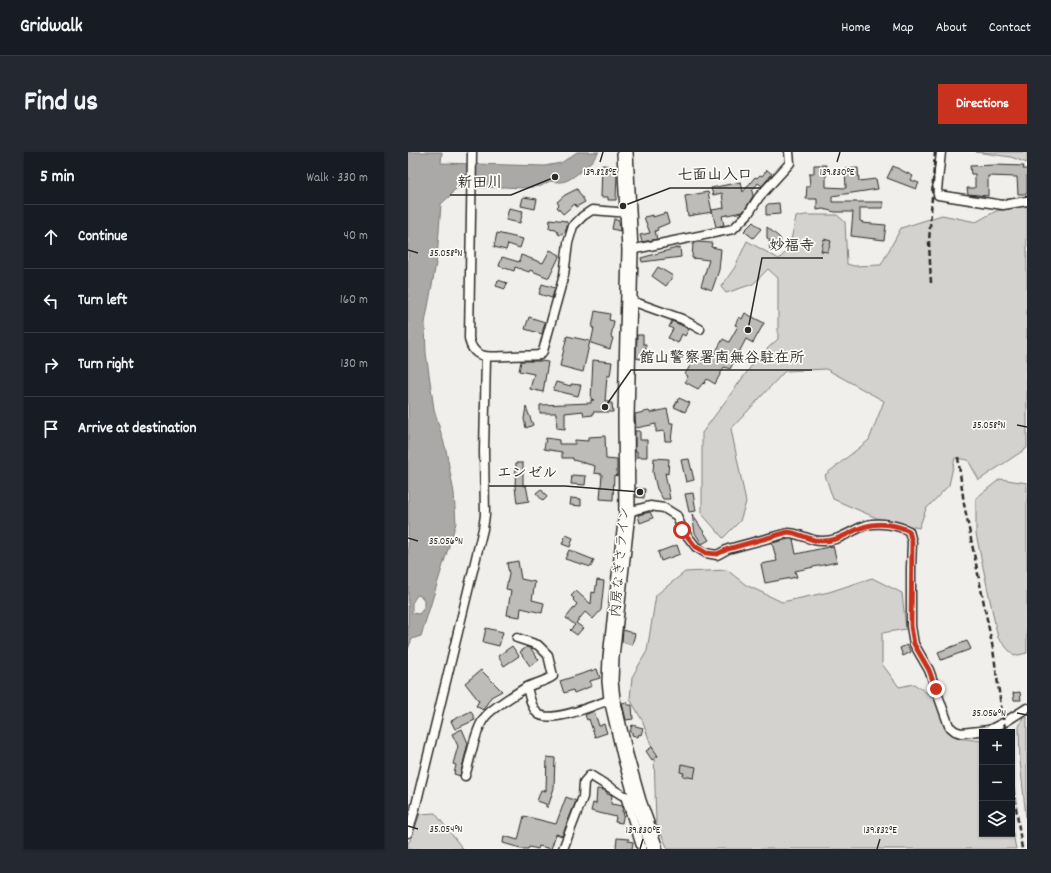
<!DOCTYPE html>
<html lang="en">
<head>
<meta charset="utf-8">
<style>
  body { margin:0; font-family:Dekko,"Klee One",sans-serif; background:#242831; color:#f1f3f6 }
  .controls { position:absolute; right:12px; bottom:12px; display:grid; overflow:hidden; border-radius:0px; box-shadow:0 1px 3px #0004 }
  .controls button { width:36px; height:36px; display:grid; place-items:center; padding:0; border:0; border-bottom:1px solid #363941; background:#171b24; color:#f1f3f6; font:20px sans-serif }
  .stop { position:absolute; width:12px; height:12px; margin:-9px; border:3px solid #c8321e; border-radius:50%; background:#fff }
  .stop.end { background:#c8321e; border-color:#fff; box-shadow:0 1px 4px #0008 }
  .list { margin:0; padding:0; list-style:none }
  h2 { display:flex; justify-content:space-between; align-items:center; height:52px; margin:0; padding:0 16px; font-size:17px }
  h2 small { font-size:13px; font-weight:400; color:#9ea1a6 }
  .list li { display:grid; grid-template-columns:26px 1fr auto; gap:12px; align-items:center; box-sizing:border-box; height:64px; padding:0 16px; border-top:1px solid #363941 }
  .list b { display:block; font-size:15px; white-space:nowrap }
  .list em { font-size:13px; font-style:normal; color:#9ea1a6 }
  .icon { flex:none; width:22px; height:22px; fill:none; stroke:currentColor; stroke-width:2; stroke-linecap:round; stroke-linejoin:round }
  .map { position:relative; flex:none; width:619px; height:697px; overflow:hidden; border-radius:0px }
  header { display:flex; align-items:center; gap:24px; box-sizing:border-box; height:56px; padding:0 20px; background:#171b24; border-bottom:1px solid #363941 }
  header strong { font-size:19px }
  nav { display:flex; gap:22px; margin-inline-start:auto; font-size:14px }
  .intro { display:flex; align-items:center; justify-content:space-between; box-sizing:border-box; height:96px; padding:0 24px }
  h1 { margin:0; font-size:28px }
  .button { padding:10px 18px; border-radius:0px; background:#c8321e; color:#fff; font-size:14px; font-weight:700 }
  main { display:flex; gap:24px; padding:0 24px }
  aside { flex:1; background:#171b24; border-radius:0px; box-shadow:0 1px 3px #0004 }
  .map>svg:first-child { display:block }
</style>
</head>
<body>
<header>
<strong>Gridwalk</strong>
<nav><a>Home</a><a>Map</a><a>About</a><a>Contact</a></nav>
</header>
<div class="intro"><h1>Find us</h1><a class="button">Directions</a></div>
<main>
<aside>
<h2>5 min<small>Walk · 330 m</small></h2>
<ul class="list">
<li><svg class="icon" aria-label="ahead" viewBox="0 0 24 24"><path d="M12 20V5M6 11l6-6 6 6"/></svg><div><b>Continue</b></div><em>40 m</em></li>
<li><svg class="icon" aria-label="left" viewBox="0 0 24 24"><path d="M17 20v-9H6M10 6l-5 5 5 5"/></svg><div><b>Turn left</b></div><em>160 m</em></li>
<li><svg class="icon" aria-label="right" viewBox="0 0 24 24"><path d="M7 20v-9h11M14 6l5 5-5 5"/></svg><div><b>Turn right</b></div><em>130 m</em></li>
<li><svg class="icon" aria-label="arrive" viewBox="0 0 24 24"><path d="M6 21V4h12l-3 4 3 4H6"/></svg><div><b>Arrive at destination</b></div></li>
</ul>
</aside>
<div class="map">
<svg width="619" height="697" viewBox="0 0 619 697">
  <rect width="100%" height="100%" fill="#f0efeb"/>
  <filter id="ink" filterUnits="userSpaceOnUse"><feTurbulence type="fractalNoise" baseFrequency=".025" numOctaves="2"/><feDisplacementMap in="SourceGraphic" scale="8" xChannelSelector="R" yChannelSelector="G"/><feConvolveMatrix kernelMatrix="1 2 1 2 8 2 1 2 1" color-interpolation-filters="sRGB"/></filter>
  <g filter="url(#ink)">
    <g fill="#d3d2cf" stroke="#7f7e7d">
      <path d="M568 0H619V11L603 5Z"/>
      <path d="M619 54V296L571 328 560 308 547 306 541 333 518 357 511 376 471 367 425 347 417 323 461 288 476 249 418 217 377 219 323 277 338 350 332 369 315 386 294 362V281L350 205 370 187V126L360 117 345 132 318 141 313 135 327 115 339 89 371 107 381 97 388 65 397 63H429L437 70 439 112 446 114 473 113 493 76 534 63 568 70 588 59Z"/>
      <path d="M592 327 619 331V501L606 504 590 486 568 382V346Z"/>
      <path d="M319 418 338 433 374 450 421 440 464 426 494 441 498 477 474 481V512L491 535 506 532 529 548 538 573 549 586 574 589V682H604V677L608 697H260L248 671 246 601 234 568 222 547 224 525 239 499 248 443 277 420Z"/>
      <path d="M619 555V675L612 609 611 575Z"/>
      <path d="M27 661 55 697H0V690L2 689 12 662Z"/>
    </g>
    <path fill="#aaa9a7" stroke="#777775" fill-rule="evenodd" d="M0 0H34L33 11 136 14 153 11 169 0H191C185 9 170 23 160 28 154 31 148 30 142 29L133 34 114 36 96 35 50 36 45 39 43 43 33 52 29 106 17 171 18 201 26 257 38 298 46 341 48 371 13 484 4 487 0 497ZM9 443 13 444 16 448V456L11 462 4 461V451Z"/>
    <g fill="#bdbcb8" stroke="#2b2b2b">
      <path d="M194 13 204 14V21H209L208 48H200V45H193Z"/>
      <path d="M406 13H418V35L438 36 437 17 450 16 451 29 468 27 470 37 424 44V50H475V56H452V69L455 70 454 71 478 73 476 88 443 84 445 60H427L415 57 409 58V47H398L399 34H402L401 22H406Z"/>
      <path d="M587 13 616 14 615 17H619V42H610L609 25 580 24V44L560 42 559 36H567V22H563L562 14Z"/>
      <path d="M485 14 505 24 503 28 511 31 508 37 479 26Z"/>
      <path d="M359 18 364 22 354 34 350 31 344 39 345 44 336 59 334 60 314 64 316 73 308 75 304 58 316 56 314 41 305 43 303 36 333 30 335 40 347 25 349 26 352 23 354 24Z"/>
      <path d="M169 37 177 50 168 55 167 52 155 62 149 55 151 53 149 50 157 43Z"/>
      <path d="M300 40 304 60 280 64 277 44Z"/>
      <path d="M115 45 129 47 127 57 113 54Z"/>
      <path d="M371 51 372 62 358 63V54L360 52Z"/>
      <path d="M101 56 115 59 112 71 98 68Z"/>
      <path d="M258 61 261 71 249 76 250 78 247 79 249 87 234 90 232 83 242 81 236 65 245 63V65Z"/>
      <path d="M142 67 158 69 160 72 157 80 151 83 148 77 141 76Z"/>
      <path d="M206 67 211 69 212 79 204 77Z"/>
      <path d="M345 70 353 77 345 86 336 79Z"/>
      <path d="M359 75 372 86 374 96 362 98 361 87 359 86Z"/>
      <path d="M89 81 115 87 112 96 100 92 98 98 86 95Z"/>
      <path d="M416 87 423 89 420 100 413 99Z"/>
      <path d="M289 90 304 91 303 95 313 97 311 118 304 138 293 134 301 108 284 106 285 92Z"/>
      <path d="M272 95 273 105 234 110 233 106Z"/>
      <path d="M142 98 152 103 141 126 122 118 121 120 107 115 106 119 91 114 94 105 111 110 113 103 135 111Z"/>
      <path d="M250 115 265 124 258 134 244 124Z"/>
      <path d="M90 128 99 131 97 137 88 134Z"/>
      <path d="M134 132 147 136 144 146 131 142Z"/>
      <path d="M187 159 202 162 201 168 206 169 203 185 205 186 202 197 183 191 186 176H184Z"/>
      <path d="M337 161 356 171 345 191 338 187 322 217 316 215 307 232 299 227 296 232 295 231 290 237 277 230 280 224 277 222 289 203 302 210 315 187 321 190 330 174 327 173 331 165 334 167Z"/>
      <path d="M121 165 137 170 134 182 117 177Z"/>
      <path d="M264 169 281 177 277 184 274 182 270 191 260 186 265 177 261 175Z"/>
      <path d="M229 183H235V192H238L237 208 228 206Z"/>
      <path d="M159 184 182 189 175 220 152 214Z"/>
      <path d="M185 208 204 210 202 224H199L197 249H200V251H204L205 260H185V263L176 264 175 259 157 261V277L149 276 148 261H132V253L183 251V248H186L183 247Z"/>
      <path d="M113 209H132L140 210 135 240 122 237 126 222 111 219Z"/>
      <path d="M148 230 163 234V232L173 233 170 244 145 238Z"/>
      <path d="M271 246 282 251 277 260 266 255Z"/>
      <path d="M118 255 125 273 118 276 116 267Z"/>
      <path d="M259 257 262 271H265L263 289H257L256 279 248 280V272L228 276 227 262 241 259 242 261Z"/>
      <path d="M227 279H232V288H239V305H229V299H227Z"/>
      <path d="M197 284 198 307 209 308V324L206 323 205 348 192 347 194 322 186 321 187 314 165 308V306H154V300L136 297 138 286 151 288V292H167V288L180 289V285Z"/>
      <path d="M246 306 261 307 260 322 257 321 262 347H255L249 337 245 320Z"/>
      <path d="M281 307 286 328 278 330 273 308Z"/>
      <path d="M108 311H115V334L118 333 121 349 109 351 107 335Z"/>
      <path d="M164 323 178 324 177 333 163 332Z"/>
      <path d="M228 336 237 337 236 346 228 345Z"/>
      <path d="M133 337 139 345 135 349 128 341Z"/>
      <path d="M285 341 288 359 281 360 277 342Z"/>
      <path d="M163 346 173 347V354L162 353Z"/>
      <path d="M242 360 245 366 232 371 230 363Z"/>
      <path d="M284 362 301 388 294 392 287 381Z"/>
      <path d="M158 383 165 386 162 395 154 392Z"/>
      <path d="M381 387H385L388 402 425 394 429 410 387 419 389 425 357 431 353 412 369 409 364 391Z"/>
      <path d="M269 393 272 402 253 409 250 400Z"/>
      <path d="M161 398 186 408 183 415 157 407Z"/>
      <path d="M110 409 113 427 127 430 124 448 136 451 134 461 113 456 112 465 99 463 103 438 98 437 101 422 99 411Z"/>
      <path d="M189 428 196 429 193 458 185 467 177 460 168 471 175 476 169 483 162 478 167 473 158 466 169 452 165 448 166 446 163 444 168 439 183 452 184 440 187 441Z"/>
      <path d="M78 476 95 480 91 494 75 490Z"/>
      <path d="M215 478 227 482 224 493 214 490Z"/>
      <path d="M559 489 563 497 533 508 530 500Z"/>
      <path d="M499 493 503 500 495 504 492 496Z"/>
      <path d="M104 494 111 504 96 514 90 504Z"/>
      <path d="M119 495 123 497 131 508 122 514 112 500Z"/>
      <path d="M189 517 192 526 182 529 184 534 166 541 165 538 156 541 152 529Z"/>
      <path d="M73 518 94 539 83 545 75 558 68 554 71 549 57 531Z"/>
      <path d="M612 540 613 548H606L605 541Z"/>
      <path d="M219 550V553H224L225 567 218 568 214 551Z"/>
      <path d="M63 559 67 568 47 577 43 569Z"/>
      <path d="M186 559 191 574 196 572 199 581 187 585 181 567 179 568 177 563Z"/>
      <path d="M224 573 235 576 233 583 231 582 230 585 224 583V580H222Z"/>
      <path d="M54 577 60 591 52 624 46 622 48 613 45 612 50 594 44 582Z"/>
      <path d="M244 595 250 604 244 608 238 599Z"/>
      <path d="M139 605 147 606 146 636 140 655H138V652L129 649 133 638 138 639Z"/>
      <path d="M273 612 288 615 286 626 275 624 276 621 272 620Z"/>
      <path d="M189 637 196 638 199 640V642L204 643 203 652 215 654 214 660H216L214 671 207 670 208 665 183 659 185 651 188 652Z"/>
      <path d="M158 645 168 649 154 684 148 682 143 697 131 694 130 697 121 695 120 697H112V696L95 691 96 684 110 688 116 664 148 672Z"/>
      <path d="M209 686 221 687 220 689 225 690 224 697H208Z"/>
    </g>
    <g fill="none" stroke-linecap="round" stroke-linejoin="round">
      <g stroke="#2b2b2b" stroke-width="11">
        <g id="street">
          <path d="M64 0 61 186C65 210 85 204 103 204 113 203 122 204 132 203L135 199 156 123 160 91 165 74 175 64 184 58 221 61"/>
          <path d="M533 0 529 38 530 43 595 53 619 49"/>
          <path d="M222 98 325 77 340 62 351 45 382 11 381 0"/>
          <path d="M221 148 274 167 292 177"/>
          <path d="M219 361 227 358 242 354 256 356 269 364 274 377 288 395 298 401 309 403 320 397 380 381C392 381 402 389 413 389 431 390 443 378 459 373 472 370 490 373 501 379L504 390 503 416V474L506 492 521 518 541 574 547 579 553 581 581 578 597 570 619 556"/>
          <path d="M119 535C121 543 123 555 129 561 141 573 189 552 204 547"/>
          <path d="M57 624C62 609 67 577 77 565 84 556 106 543 117 536 126 531 137 530 145 524L140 503 130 493 109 486"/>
          <path d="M217 644 234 697"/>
          <path d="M0 681 7 657 75 377 77 363 76 299 78 205"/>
          <path d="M155 697 175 645 176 630 182 623 214 643 230 649"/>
        </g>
      </g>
      <g stroke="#2b2b2b" stroke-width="18">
        <path id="highway" d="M217 0 222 98 218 265 219 361 203 505 202 529 204 547 217 603 230 649 246 694"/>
      </g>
      <use href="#street" stroke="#fdfcf7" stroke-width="8"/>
      <use href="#highway" stroke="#fdfcf7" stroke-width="15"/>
      <g stroke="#2b2b2b" stroke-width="2.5" stroke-dasharray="6 3" stroke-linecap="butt">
        <path d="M523 131 521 90 527 0"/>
        <path d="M550 305 556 352 585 497 594 561 598 580"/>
        <path d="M604 628 614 697"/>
      </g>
    </g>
  </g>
  <g fill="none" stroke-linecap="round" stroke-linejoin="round" filter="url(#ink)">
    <path stroke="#c8321e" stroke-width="5" d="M274 378 288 395 298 401 309 402 320 397 380 380C392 381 402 389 413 389 431 390 443 378 459 374 472 370 490 373 501 379L504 390 503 474 506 492 521 518 528 537"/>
  </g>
  <path fill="none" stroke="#2b2b2b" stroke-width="1.5" d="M192 10 195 0M429 10 432 0M0 98 10 101M609 273 619 275M0 386 10 389M609 561 619 563M0 674 10 677M232 697 235 687M469 697 472 687"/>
  <g text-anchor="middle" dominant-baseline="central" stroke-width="3.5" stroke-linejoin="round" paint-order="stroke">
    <g font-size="14" fill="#2b2b2b" stroke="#fdfcf7">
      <text transform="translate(213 410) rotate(-85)">内房なぎさライン</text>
    </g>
  </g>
  <g font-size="10" text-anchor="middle" fill="#2b2b2b" stroke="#fdfcf7" stroke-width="3.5" stroke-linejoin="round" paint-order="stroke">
    <text x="192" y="23">139.828°E</text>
    <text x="429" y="23">139.830°E</text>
    <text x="38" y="104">35.058°N</text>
    <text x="581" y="276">35.058°N</text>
    <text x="38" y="392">35.056°N</text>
    <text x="581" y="564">35.056°N</text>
    <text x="38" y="680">35.054°N</text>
    <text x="235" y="681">139.830°E</text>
    <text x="472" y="681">139.832°E</text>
  </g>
  <path fill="none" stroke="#2b2b2b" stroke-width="1.5" d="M215 54L262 36H353M147 25L103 43H42M340 178L354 106H415M197 255L223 218H404M232 340L157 334H81"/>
  <g fill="#2b2b2b" stroke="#fdfcf7" stroke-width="1.5">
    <circle cx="215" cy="54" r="4"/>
    <circle cx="147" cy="25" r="4"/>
    <circle cx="340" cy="178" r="4"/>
    <circle cx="197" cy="255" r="4"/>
    <circle cx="232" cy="340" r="4"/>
  </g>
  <g font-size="15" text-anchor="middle" font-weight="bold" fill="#2b2b2b" stroke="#fdfcf7" stroke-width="3.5" stroke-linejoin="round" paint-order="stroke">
    <text x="307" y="27">七面山入口</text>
    <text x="72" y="35">新田川</text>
    <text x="384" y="98">妙福寺</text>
    <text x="314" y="210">館山警察署南無谷駐在所</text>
    <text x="119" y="325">エンゼル</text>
  </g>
</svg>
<div class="controls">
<button>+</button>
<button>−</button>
<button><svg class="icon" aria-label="layers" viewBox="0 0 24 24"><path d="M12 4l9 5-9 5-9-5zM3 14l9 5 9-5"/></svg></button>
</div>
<div class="stop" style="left:274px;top:378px"></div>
<div class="stop end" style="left:528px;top:537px"></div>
</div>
</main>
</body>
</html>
